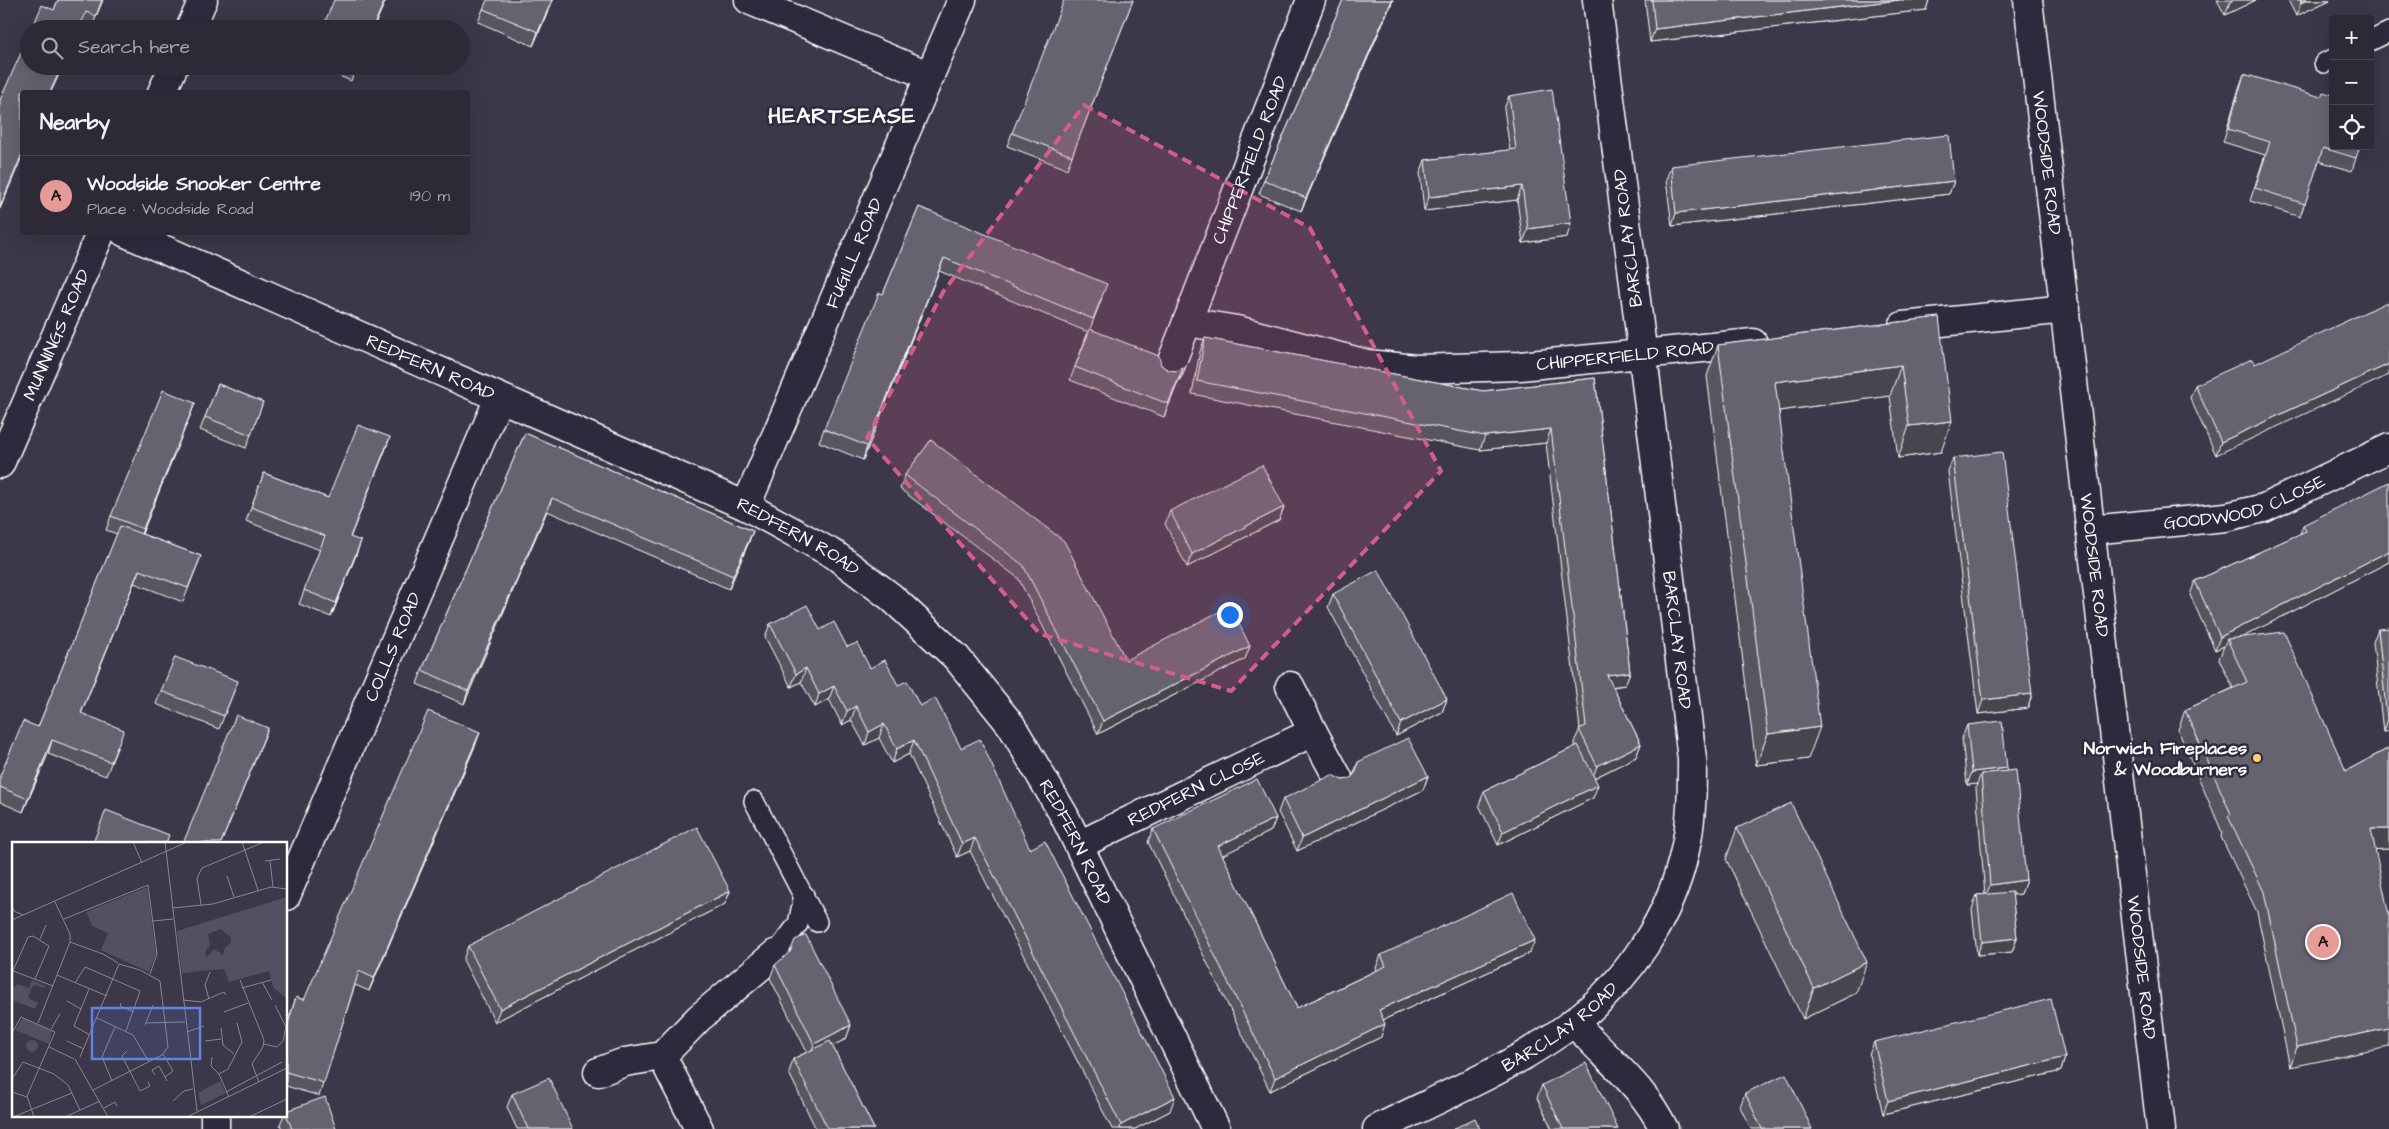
<!DOCTYPE html>
<html lang="en">
<head>
<meta charset="utf-8">
<style>
  body { margin:0; font-family:"Architects Daughter",sans-serif; background:#35313f; color:#f1f3f6 }
  .controls { position:absolute; right:15px; top:15px; display:grid; overflow:hidden; border-radius:5px; box-shadow:0 5px 20px #0002 }
  .controls button { width:45px; height:45px; display:grid; place-items:center; padding:0; border:0; border-bottom:1px solid #484552; background:#2d2937; color:#f1f3f6; font:25px sans-serif }
  .you { position:absolute; left:1229px; top:614px; width:18px; height:18px; margin:-12px; border:4px solid #fff; border-radius:50%; background:#1a73e8; box-shadow:0 0 0 8px #1a73e833 }
  .badge { display:grid; place-items:center; width:32px; height:32px; border-radius:50%; background:#e69b98; color:#111; font-size:16px; font-weight:700 }
  .pin { position:absolute; translate:-50% -50%; border:2px solid #fff; box-shadow:0 1px 5px #0006 }
  .list { margin:0; padding:0; list-style:none }
  h2 { display:flex; justify-content:space-between; align-items:center; height:65px; margin:0; padding:0 20px; font-size:21px }
  h2 small { font-size:16px; font-weight:400; color:#a7a6ad }
  .list li { display:grid; grid-template-columns:32px 1fr auto; gap:15px; align-items:center; box-sizing:border-box; height:80px; padding:0 20px; border-top:1px solid #484552 }
  .list b { display:block; font-size:19px; white-space:nowrap }
  .list p { margin:0; font-size:16px; white-space:nowrap; color:#a7a6ad }
  .list em { font-size:16px; font-style:normal; color:#a7a6ad }
  .icon { flex:none; width:28px; height:28px; fill:none; stroke:currentColor; stroke-width:2; stroke-linecap:round; stroke-linejoin:round }
  .map { position:relative; flex:none; width:2389px; height:1129px; overflow:hidden }
  .search { position:absolute; background:#2d2937; box-shadow:0 5px 20px #0002; left:20px; top:20px; width:450px; height:55px; display:flex; align-items:center; gap:12px; box-sizing:border-box; padding:0 18px; border-radius:28px; color:#a7a6ad; font-size:19px }
  .panel { position:absolute; background:#2d2937; box-shadow:0 5px 20px #0002; left:20px; top:90px; width:450px; height:145px; border-radius:5px }
  .map>svg:first-child { display:block }
</style>
</head>
<body>
<div class="map">
<svg width="2389" height="1129" viewBox="0 0 2389 1129">
  <rect width="100%" height="100%" fill="#3c3749"/>
  <filter id="ink" filterUnits="userSpaceOnUse"><feTurbulence type="fractalNoise" baseFrequency=".02" numOctaves="2"/><feDisplacementMap in="SourceGraphic" scale="10" xChannelSelector="R" yChannelSelector="G"/><feConvolveMatrix kernelMatrix="1 2 1 2 8 2 1 2 1" color-interpolation-filters="sRGB"/></filter>
  <g filter="url(#ink)">
    <g fill="none" stroke-linecap="round" stroke-linejoin="round">
      <g stroke="#fff" stroke-width="22">
        <g id="lane">
          <path d="M2370 41 2389 32"/>
          <path d="M2324 63 2333 59"/>
          <path d="M754 801 817 922"/>
          <path d="M775 954 798 924 804 895"/>
        </g>
      </g>
      <g stroke="#fff" stroke-width="31">
        <g id="street">
          <path d="M749 0 930 76"/>
          <path d="M190 29 203 0"/>
          <path d="M162 92 174 66"/>
          <path id="s1" d="M124 232 746 506 835 555 891 597 956 657 1011 725 1064 815 1216 1129"/>
          <path id="s2" d="M1187 322 1237 330 1367 364 1416 369 1520 366 1753 343"/>
          <path d="M1903 326 2066 309"/>
          <path id="s3" d="M1169 369 1311 0"/>
          <path id="s4" d="M0 464 101 232"/>
          <path id="s5" d="M746 506 962 0"/>
          <path id="s6" d="M2090 530 2226 517 2264 508 2389 448"/>
          <path d="M1313 732 1338 778"/>
          <path id="s7" d="M1079 845 1313 732 1290 686"/>
          <path id="s8" d="M286 896 499 398"/>
          <path d="M1574 1022C1605 1058 1643 1085 1664 1129"/>
          <path d="M598 1072 625 1062 662 1056"/>
          <path d="M215 1129V1115"/>
          <path d="M699 1129 662 1056 699 1018 775 954"/>
          <path id="s9" d="M1377 1129C1443 1096 1515 1067 1574 1022 1628 981 1671 917 1685 850 1692 820 1692 790 1692 759L1632 267 1597 0"/>
        </g>
      </g>
      <g stroke="#fff" stroke-width="31">
        <g id="secondary">
          <path id="s10" d="M2028 0 2161 1129"/>
        </g>
      </g>
      <use href="#lane" stroke="#2f2a3d" stroke-width="19"/>
      <use href="#street" stroke="#2f2a3d" stroke-width="28"/>
      <use href="#secondary" stroke="#2f2a3d" stroke-width="28"/>
    </g>
    <g fill="#585460" stroke="#fff">
      <path d="M58 0H103L91 29 81 25 80 29H32L54 10Z"/>
      <path d="M553 0 533 46 478 22 483 9Z"/>
      <path d="M1133 0 1067 169 1007 146 1012 133Z"/>
      <path d="M1343 0H1393L1301 211 1259 194 1264 180Z"/>
      <path d="M1645 0H1929L1926 10 1650 42Z"/>
      <path d="M2217 0H2256L2225 15Z"/>
      <path d="M2288 0H2330L2296 16Z"/>
      <path d="M316 66H357L351 81Z"/>
      <path d="M2244 74 2356 158 2352 171 2319 161 2300 217 2250 201 2265 155 2223 142 2239 88Z"/>
      <path d="M1509 96 1567 237 1523 243 1517 200 1424 211 1420 173 1425 160 1510 150 1504 109Z"/>
      <path d="M1671 166 1954 181 1949 194 1672 226 1666 180Z"/>
      <path d="M919 207 1102 298 1090 329 1161 365 1168 370 1176 371 1178 382 1164 417 1070 380 1088 332 939 271 863 460 819 442 824 429 883 294Z"/>
      <path d="M1939 317 1941 452 1898 458 1890 396 1779 411 1808 759 1756 765 1707 376 1718 345Z"/>
      <path d="M1205 338 1483 391 1595 378 1630 672 1625 685 1613 687 1641 744 1636 757 1594 778 1593 798 1498 845 1479 805 1484 791 1576 746 1574 742 1580 729 1546 443 1480 450 1192 394 1200 351Z"/>
      <path d="M2255 364 2216 455 2190 398 2195 385Z"/>
      <path d="M218 384 263 402 246 448 200 430Z"/>
      <path d="M195 403 142 534 201 556 183 602 134 583 81 713 119 743 106 776 48 754 23 812 0 802V776L38 727 117 534 106 530 111 516Z"/>
      <path d="M525 433 753 531 748 544 729 589 547 511 464 704 417 684 422 670Z"/>
      <path d="M390 437 350 537 356 555 331 617 299 604 320 550 246 521 264 473 328 498Z"/>
      <path d="M931 440 1126 660 1250 646 1245 659 1098 734 1018 578 900 489 905 475Z"/>
      <path d="M1953 458 2032 694 2028 708 1978 714 1948 471Z"/>
      <path d="M1284 507 1279 520 1187 567 1165 524 1170 511Z"/>
      <path d="M2303 525 2389 562 2242 637 2346 771 2389 748V849H2375L2290 1067 2257 912 2221 837 2222 832 2178 730 2185 710 2233 688 2219 659 2224 646 2215 650 2190 595 2195 581 2300 534Z"/>
      <path d="M1333 594 1447 699 1442 712 1396 736 1328 607Z"/>
      <path d="M770 624 820 630 847 647 870 668 898 685 920 706 961 748 1030 849 1170 1111 1135 1129H1112L970 851 957 857 909 754 892 763 879 738 865 745 851 720 842 725 829 699 815 707 801 682 791 687 765 637Z"/>
      <path d="M2378 629 2389 731 2383 732 2373 642Z"/>
      <path d="M238 681 219 729 156 704 161 691Z"/>
      <path d="M1967 725 2005 772 2026 880 2021 894 2012 895 2017 938 2012 952 1977 955 1972 909 1977 895H1985L1976 788 1977 784 1967 785 1962 738Z"/>
      <path d="M480 732 475 746 369 991 355 985 319 1096 286 1086V1028L296 997 304 1000Z"/>
      <path d="M1358 762 1428 776 1423 790 1297 851 1278 812 1283 799 1342 780 1350 779 1353 776Z"/>
      <path d="M1276 818 1271 831 1222 855 1297 1008 1377 970 1376 968 1381 955 1530 953 1383 1020 1381 1037 1270 1091 1148 842 1153 829Z"/>
      <path d="M1737 828 1856 993 1803 1019 1726 859Z"/>
      <path d="M730 891 725 904 495 1022 463 960 468 946Z"/>
      <path d="M775 965 851 1025 846 1039 832 1046 874 1129H816L789 1073 793 1059 807 1052 770 978Z"/>
      <path d="M1874 1042 2065 1057 2061 1071 1883 1114 1869 1055Z"/>
      <path d="M1542 1085 1618 1129H1552L1537 1098Z"/>
      <path d="M1745 1093 1812 1129H1751L1740 1107Z"/>
      <path d="M512 1094 573 1129H517L507 1107Z"/>
      <path d="M286 1111 336 1129H282L280 1124 284 1115H286Z"/>
    </g>
    <g fill="#47454e" stroke="#fff">
      <path d="M385 0H386L373 29H372Z"/>
      <path d="M552 0H553L533 46 538 32Z"/>
      <path d="M1392 0H1393L1301 211 1306 198Z"/>
      <path d="M1899 0H1929L1926 10 1650 42 1655 29Z"/>
      <path d="M2233 0H2256L2225 15 2230 2Z"/>
      <path d="M2307 0H2330L2296 16 2301 3Z"/>
      <path d="M62 66H63L51 92H50Z"/>
      <path d="M22 154V157L0 209V207Z"/>
      <path d="M1954 181 1949 194 1672 226 1676 213Z"/>
      <path d="M1522 186 1517 200 1424 211 1429 197Z"/>
      <path d="M1571 223 1567 237 1523 243 1528 229Z"/>
      <path d="M944 258 939 271 863 460 867 446Z"/>
      <path d="M2389 364V375L2216 455 2221 442Z"/>
      <path d="M1901 365 1890 396 1764 413 1775 382Z"/>
      <path d="M1183 368 1178 382 1164 417 1168 404Z"/>
      <path d="M195 403 190 416 138 542 143 529Z"/>
      <path d="M1952 421 1941 452 1898 458 1909 426Z"/>
      <path d="M1551 429 1546 443 1480 450 1485 436Z"/>
      <path d="M390 437 385 451 345 550 350 537Z"/>
      <path d="M552 498 547 511 464 704 468 691Z"/>
      <path d="M1284 507 1279 520 1187 567 1192 554Z"/>
      <path d="M753 531 748 544 729 589 733 576Z"/>
      <path d="M361 541 356 555 331 617 336 603Z"/>
      <path d="M2389 551V562L2229 644 2227 639 2224 646 2215 650 2220 637Z"/>
      <path d="M139 570 134 583 76 726 81 713Z"/>
      <path d="M1250 646 1245 659 1098 734 1103 721Z"/>
      <path d="M806 668 801 682 791 687 796 674Z"/>
      <path d="M1630 672 1625 685 1602 688 1607 675Z"/>
      <path d="M834 686 829 699 815 707 819 694Z"/>
      <path d="M2032 694 2028 708 1978 714 1983 700Z"/>
      <path d="M1447 699 1442 712 1396 736 1401 723Z"/>
      <path d="M856 706 851 720 842 725 847 711Z"/>
      <path d="M2387 719H2389V731L2383 732Z"/>
      <path d="M884 724 879 738 865 745 869 732Z"/>
      <path d="M1820 727 1808 759 1756 765 1768 734Z"/>
      <path d="M268 728 263 741 221 843Z"/>
      <path d="M480 732 475 746 369 991 374 978Z"/>
      <path d="M52 740 48 754 23 812 28 799Z"/>
      <path d="M914 740 909 754 892 763 897 749Z"/>
      <path d="M1641 744 1636 757 1592 779 1597 766Z"/>
      <path d="M2007 768 2002 781 1981 774 1977 784 1967 785 1972 772Z"/>
      <path d="M1428 776 1423 790 1297 851 1302 838Z"/>
      <path d="M1598 785 1593 798 1498 845 1503 832Z"/>
      <path d="M1276 818 1271 831 1213 860 1218 846Z"/>
      <path d="M2371 829H2389V849L2364 850Z"/>
      <path d="M975 838 970 851 957 857 962 844Z"/>
      <path d="M2026 880 2021 894 1985 898 1990 885Z"/>
      <path d="M730 891 725 904 495 1022 500 1009Z"/>
      <path d="M2017 938 2012 952 1977 955 1982 942Z"/>
      <path d="M1535 940 1530 953 1374 1024 1379 1010Z"/>
      <path d="M1867 962 1856 993 1803 1019 1814 988Z"/>
      <path d="M1385 1024 1381 1037 1270 1091 1275 1078Z"/>
      <path d="M851 1025 846 1039 810 1057 814 1044Z"/>
      <path d="M2389 1028V1047L2290 1067 2297 1047Z"/>
      <path d="M2065 1057 2061 1071 1883 1114 1888 1101Z"/>
      <path d="M1175 1097 1170 1111 1135 1129H1120L1121 1125Z"/>
    </g>
    <g fill="#666270" stroke="#fff">
      <path d="M58 0H102L96 16 86 12 79 29H32L42 5 54 10Z"/>
      <path d="M334 0H385L372 29H322Z"/>
      <path d="M487 0H552L538 32 483 9Z"/>
      <path d="M1064 0H1133L1072 156 1012 133Z"/>
      <path d="M1343 0H1392L1306 198 1264 180Z"/>
      <path d="M1652 0H1899L1655 29Z"/>
      <path d="M2300 0H2307L2301 3Z"/>
      <path d="M29 35V66H62L50 92H22V154L0 207V100Z"/>
      <path d="M2244 74 2321 97 2323 92 2333 95V146H2360L2356 158 2323 148 2305 204 2255 188 2270 142 2228 129Z"/>
      <path d="M1552 89 1571 223 1528 229 1522 186 1429 197 1425 160 1516 149 1509 96Z"/>
      <path d="M1949 135 1954 181 1676 213 1671 166Z"/>
      <path d="M919 207 1107 284 1093 319 944 258 867 446 824 429 879 293 883 294Z"/>
      <path d="M2387 302 2389 306V364L2221 442 2195 385 2252 359 2255 364Z"/>
      <path d="M1939 317 1952 421 1909 426 1901 365 1775 382 1820 727 1768 734 1718 345Z"/>
      <path d="M1090 329 1159 356 1161 365 1168 370 1176 371 1183 368 1168 404 1075 367Z"/>
      <path d="M1205 338 1483 391 1595 378 1630 672 1607 675 1641 744 1597 766 1579 729 1586 726 1551 429 1485 436 1197 381Z"/>
      <path d="M218 384 263 402 251 435 205 417Z"/>
      <path d="M163 390 195 403 143 529 111 516Z"/>
      <path d="M358 425 390 437 350 537 361 541 336 603 304 590 325 536 251 507 264 473 328 498Z"/>
      <path d="M525 433 753 531 733 576 552 498 468 691 422 670Z"/>
      <path d="M931 440 1064 541 1126 660 1230 606 1250 646 1103 721 1023 565 905 475Z"/>
      <path d="M2002 452 2032 694 1983 700 1953 458Z"/>
      <path d="M1262 465 1284 507 1192 554 1170 511Z"/>
      <path d="M2389 482V551L2220 637 2195 581 2306 531 2303 525Z"/>
      <path d="M120 526 201 556 188 588 139 570 81 713 124 730 111 762 52 740 28 799 0 787V776L23 721 38 727Z"/>
      <path d="M1378 570 1447 699 1401 723 1333 594Z"/>
      <path d="M807 605 820 630 834 622 847 647 857 643 870 668 885 660 898 685 907 681 920 706 935 698 961 748 980 739 1030 849 1045 841 1175 1097 1121 1125 975 838 962 844 914 740 897 749 884 724 869 732 856 706 847 711 834 686 819 694 806 668 796 674 770 624Z"/>
      <path d="M2389 628V719H2387L2378 629Z"/>
      <path d="M2284 632 2346 771 2389 748V829H2371L2389 916V1028L2297 1047 2264 892 2228 816 2231 814 2185 710 2247 682 2227 639Z"/>
      <path d="M175 657 238 681 224 716 161 691Z"/>
      <path d="M428 711 480 732 374 978 359 971 324 1083 286 1072V1030L296 997 304 1000Z"/>
      <path d="M236 715 268 728 221 843H188L184 841Z"/>
      <path d="M2002 721 2007 768 1972 772 1967 725Z"/>
      <path d="M1408 738 1428 776 1302 838 1283 799 1332 775 1342 780 1350 779 1356 772 1358 762Z"/>
      <path d="M1578 745 1598 785 1503 832 1484 791Z"/>
      <path d="M2016 770 2026 880 1990 885 1981 774Z"/>
      <path d="M1257 779 1276 818 1218 846 1297 1008 1386 966 1381 955 1513 893 1535 940 1379 1010 1385 1024 1275 1078 1153 829Z"/>
      <path d="M1791 803 1867 962 1814 988 1737 828Z"/>
      <path d="M106 810 169 835 166 843H93Z"/>
      <path d="M697 827 730 891 500 1009 468 946Z"/>
      <path d="M2012 892 2017 938 1982 942 1977 895Z"/>
      <path d="M806 935 851 1025 814 1044 775 965 790 952 795 940Z"/>
      <path d="M2051 999 2065 1057 1888 1101 1874 1042Z"/>
      <path d="M830 1041 874 1129H828L793 1059Z"/>
      <path d="M1586 1063 1618 1129H1563L1542 1085Z"/>
      <path d="M1786 1074 1812 1129H1762L1745 1093Z"/>
      <path d="M549 1078 573 1129H528L512 1094Z"/>
      <path d="M325 1097 336 1129H292L286 1114V1111Z"/>
      <path d="M1475 1118 1480 1129H1453Z"/>
    </g>
  </g>
  <path fill="#d45d8c" fill-opacity="0.2" stroke="#d45d8c" stroke-width="4" stroke-dasharray="10 6" stroke-linejoin="round" d="M1084 105 1310 228 1441 471 1231 691 1040 634 867 438 943 292Z"/>
  <circle fill="#ffd166" stroke="#2f2a3d" stroke-width="2" cx="2257" cy="758" r="5"/>
  <g text-anchor="middle" dominant-baseline="central" stroke-width="5" stroke-linejoin="round" paint-order="stroke">
    <g font-size="18" fill="#fff" stroke="#2f2a3d">
      <text stroke="none"><textPath href="#s3" startOffset="224">CHIPPERFIELD ROAD</textPath></text>
      <text stroke="none"><textPath href="#s10" startOffset="164">WOODSIDE ROAD</textPath></text>
      <text transform="translate(1628 238) rotate(-97)">BARCLAY ROAD</text>
      <text stroke="none"><textPath href="#s5" startOffset="275">FUGILL ROAD</textPath></text>
      <text stroke="none"><textPath href="#s4" startOffset="141">MUNNINGS ROAD</textPath></text>
      <text stroke="none"><textPath href="#s2" startOffset="444">CHIPPERFIELD ROAD</textPath></text>
      <text stroke="none"><textPath href="#s1" startOffset="335">REDFERN ROAD</textPath></text>
      <text stroke="none"><textPath href="#s6" startOffset="158">GOODWOOD CLOSE</textPath></text>
      <text stroke="none"><textPath href="#s1" startOffset="740">REDFERN ROAD</textPath></text>
      <text stroke="none"><textPath href="#s10" startOffset="569">WOODSIDE ROAD</textPath></text>
      <text transform="translate(1677 640) rotate(83)">BARCLAY ROAD</text>
      <text stroke="none"><textPath href="#s8" startOffset="271">COLLS ROAD</textPath></text>
      <text stroke="none"><textPath href="#s7" startOffset="130">REDFERN CLOSE</textPath></text>
      <text stroke="none"><textPath href="#s1" startOffset="1161">REDFERN ROAD</textPath></text>
      <text stroke="none"><textPath href="#s10" startOffset="974">WOODSIDE ROAD</textPath></text>
      <text stroke="none"><textPath href="#s9" startOffset="210">BARCLAY ROAD</textPath></text>
    </g>
    <g font-size="18" font-weight="bold" fill="#fff" stroke="#2f2a3d" text-anchor="end">
      <text x="2247" y="748">Norwich Fireplaces<tspan x="2247" dy="21">&amp; Woodburners</tspan></text>
    </g>
    <g font-size="22" font-weight="bold" letter-spacing="1" fill="#fff" stroke="#2f2a3d">
      <text x="842" y="116">HEARTSEASE</text>
    </g>
  </g>
  <g transform="translate(12 842)">
    <rect width="275" height="275" fill="#3c3749"/>
    <path d="M135 45 144 112 137 130 89 108 96 91 80 84 74 70ZM275 55V157L261 145 257 129 217 140 212 127 170 131 165 89ZM209 87 219 96V101L213 105 211 113 202 107 195 115 193 110 198 103 196 92ZM20 138 34 144 33 146 23 143 20 145 16 156 26 161 23 167 0 158V147L6 142 17 146ZM11 176 40 189 37 202 3 188ZM14 204a6 6 0 1 1 12 0a6 6 0 1 1-12 0ZM208 239 214 251 189 263 186 251Z" fill="#555060" fill-rule="evenodd"/>
    <path fill="none" stroke="#8a8792" stroke-width="1" d="M121 0 130 21M153 0 185 269M230 0 246 48M253 19 268 17M258 19 261 45M215 34 222 55M0 63 2 69 11 73M189 63 185 36 190 26 252 0M160 66 201 62 259 45 275 47M52 77 136 43 145 112 138 132M0 78 175 0M141 79 161 77M28 97 34 83M58 100 91 112 106 121M1 129 41 144M0 131 16 95 21 94 37 104 23 137M45 133 95 154M228 138 252 198 251 205 240 222 247 240M250 140 260 158M63 141 73 125 128 149 114 189M230 146 259 138M77 147 62 184 78 193M197 157 193 143 198 130M171 158 189 160 212 150 214 153M55 159 69 167M109 161 108 164 122 170M212 170 236 161M85 176 121 193 137 220M26 181 58 100V92L43 60M134 181 173 180M133 183 141 163M209 186 211 203 222 212M39 187 48 172M175 190 192 184M0 191 9 175 43 190 15 254 22 275M55 199 72 207M193 199 209 197M252 202 265 205 271 199 274 185 263 163M37 205 62 217M115 209 110 214 128 249 138 244 136 240M151 212 161 229 153 235M68 215 107 122M200 215 199 224 207 232 217 255M63 217 96 275M207 232 216 227 230 200 225 181M143 233 140 228 147 224 155 239M0 237 11 220 42 232 56 243 68 268M100 239 90 215 103 185M81 248 150 213 156 205 148 139 128 128 107 122M0 250 15 255M214 250 270 220M161 259 172 249 181 247M92 266 103 260 105 264M1 275 60 251M53 275 88 259M175 275 275 226M237 275 275 257"/>
    <path fill="#6183e4" fill-opacity="0.15" stroke="#6183e4" stroke-width="2.5" d="M80 166H188V217H80Z"/>
    <rect width="275" height="275" fill="none" stroke="#fff" stroke-width="2.5"/>
  </g>
</svg>
<div class="controls">
<button>+</button>
<button>−</button>
<button><svg class="icon" aria-label="locate" viewBox="0 0 24 24"><circle cx="12" cy="12" r="6"/><path d="M12 2v4M12 18v4M2 12h4M18 12h4"/></svg></button>
</div>
<div class="you"></div>
<div class="pin badge" style="left:2323px;top:942px">A</div>
<div class="search"><svg class="icon" aria-label="search" viewBox="0 0 24 24"><circle cx="10" cy="10" r="6"/><path d="M15 15l6 6"/></svg>Search here</div>
<section class="panel">
<h2>Nearby<small></small></h2>
<ul class="list">
<li><span class="badge">A</span><div><b>Woodside Snooker Centre</b><p>Place · Woodside Road</p></div><em>190 m</em></li>
</ul>
</section>
</div>
</body>
</html>
